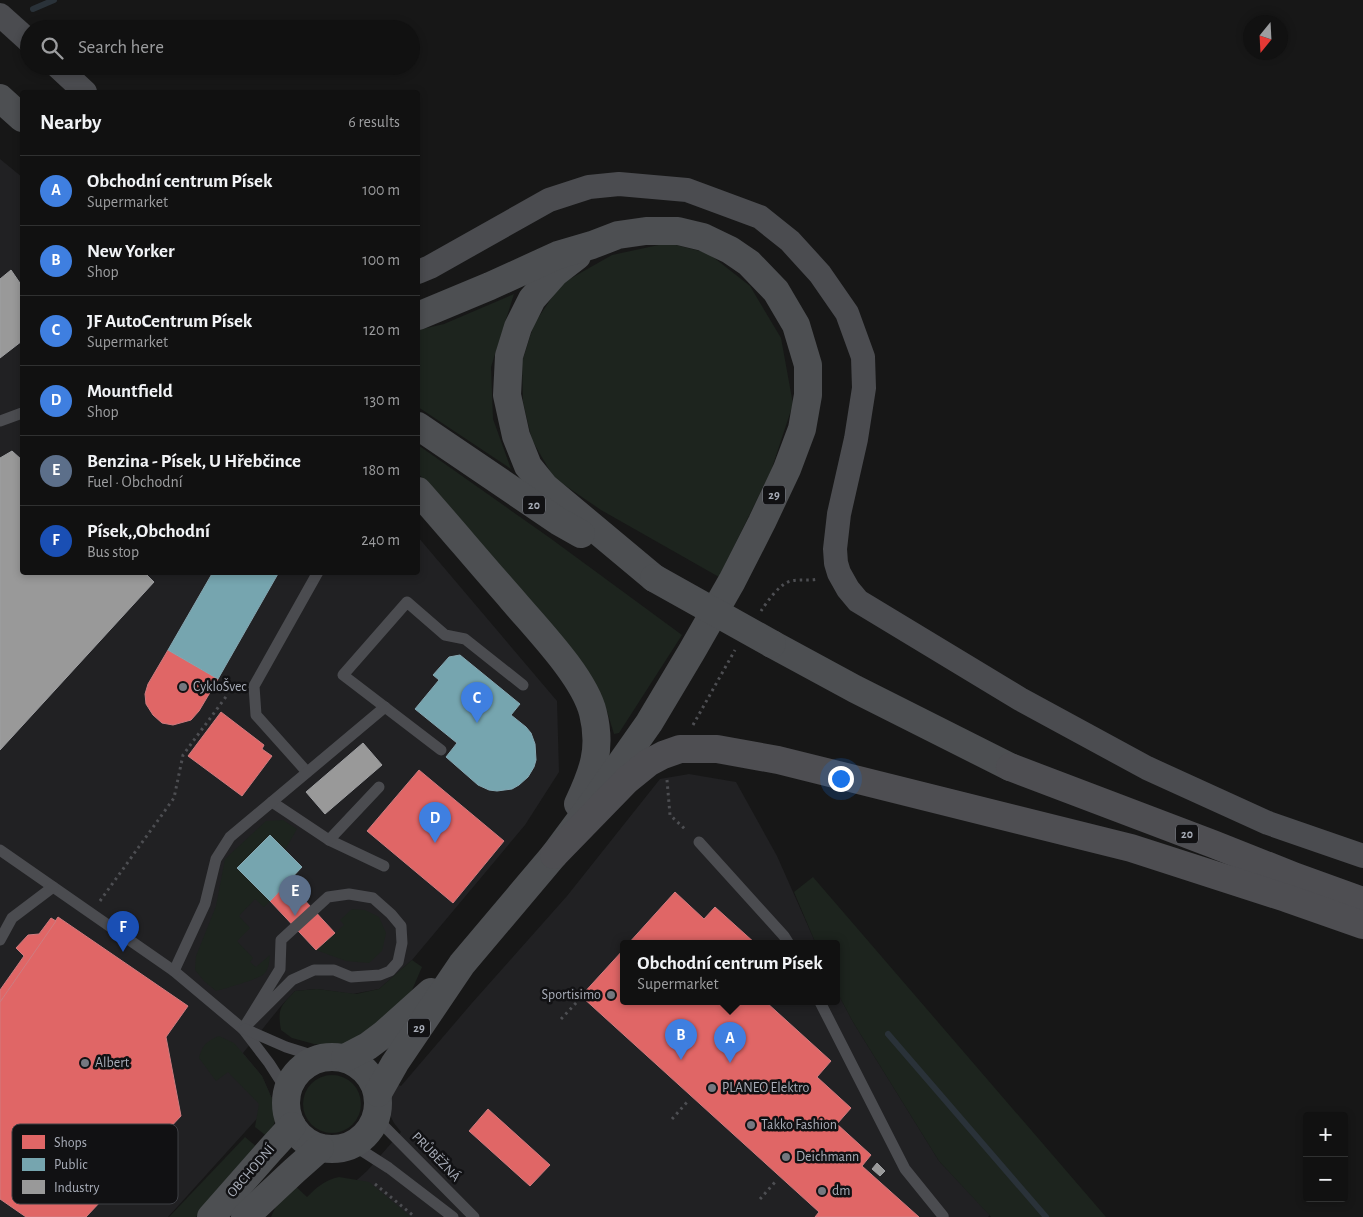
<!DOCTYPE html>
<html lang="en">
<head>
<meta charset="utf-8">
<style>
  body { margin:0; font-family:"Alegreya Sans",sans-serif; background:#1e1f1f; color:#f1f3f6 }
  .controls { position:absolute; right:15px; bottom:15px; display:grid; overflow:hidden; border-radius:5px; box-shadow:0 2px 8px #0003 }
  .controls button { width:45px; height:45px; display:grid; place-items:center; padding:0; border:0; border-bottom:1px solid #303131; background:#111; color:#f1f3f6; font:25px sans-serif }
  .compass { position:absolute; left:1243px; top:15px; width:45px; height:45px; border-radius:50%; background:#111; box-shadow:0 2px 8px #0003; rotate:198deg }
  .you { position:absolute; left:840px; top:778px; width:18px; height:18px; margin:-12px; border:4px solid #fff; border-radius:50%; background:#1a73e8; box-shadow:0 0 0 8px #1a73e833 }
  .badge { display:grid; place-items:center; width:32px; height:32px; border-radius:50%; background:#757880; color:#fff; font-size:16px; font-weight:700 }
  .pin { position:absolute; translate:-50% -41px; filter:drop-shadow(0 1px 2px #0008) }
  .pin::after { content:''; position:absolute; top:26px; width:18px; height:15px; background:inherit; clip-path:polygon(0 0,100% 0,50% 100%) }
  .popup { position:absolute; left:620px; top:940px; width:220px; height:65px; box-sizing:border-box; display:grid; place-content:center; border-radius:5px; background:#111; filter:drop-shadow(0 1px 4px #0005); font-size:16px; white-space:nowrap; color:#9c9d9f }
  .popup b { font-size:19px; color:#f1f3f6 }
  .popup::after { content:''; position:absolute; left:50%; top:100%; margin-left:-10px; border:10px solid transparent; border-top-color:#111 }
  .list { margin:0; padding:0; list-style:none }
  h2 { display:flex; justify-content:space-between; align-items:center; height:65px; margin:0; padding:0 20px; font-size:21px }
  h2 small { font-size:16px; font-weight:400; color:#9c9d9f }
  .list li { display:grid; grid-template-columns:32px 1fr auto; gap:15px; align-items:center; box-sizing:border-box; height:70px; padding:0 20px; border-top:1px solid #303131 }
  .list b { display:block; font-size:19px; white-space:nowrap }
  .list p { margin:0; font-size:16px; white-space:nowrap; color:#9c9d9f }
  .list em { font-size:16px; font-style:normal; color:#9c9d9f }
  .icon { flex:none; width:28px; height:28px; fill:none; stroke:currentColor; stroke-width:2; stroke-linecap:round; stroke-linejoin:round }
  .map { position:relative; flex:none; width:1363px; height:1217px; overflow:hidden }
  .search { position:absolute; background:#111; box-shadow:0 2px 8px #0003; left:20px; top:20px; width:400px; height:55px; display:flex; align-items:center; gap:12px; box-sizing:border-box; padding:0 18px; border-radius:28px; color:#9c9d9f; font-size:19px }
  .panel { position:absolute; background:#111; box-shadow:0 2px 8px #0003; left:20px; top:90px; width:400px; height:485px; border-radius:5px }
  .map>svg:first-child { display:block }
</style>
</head>
<body>
<div class="map">
<svg width="1363" height="1217" viewBox="0 0 1363 1217">
  <rect width="100%" height="100%" fill="#171717"/>
  <g fill="#212123">
    <path d="M0 159 22 177V572H418V537L557 701 559 772 525 825 412 960 379 989 353 994 317 989 295 991 281 1006 243 1053 262 1076 273 1101 168 1217H0Z"/>
    <path d="M689 774 736 782 777 856 816 944H624V1002H836V990L853 1022 939 1161 990 1215 988 1217H315L367 1171 401 1132 394 1123 389 1113V1097L396 1084 401 1086 472 1003 567 896 660 779Z"/>
  </g>
  <g fill="#1d241e">
    <path d="M668 243 708 253 750 286 781 338 793 404 771 471 719 577 601 510 554 478 532 440 523 402 522 362 534 324 561 284 612 255Z"/>
    <path d="M514 294 491 367 493 419 511 469 418 407V330L444 324Z"/>
    <path d="M418 445 550 538 682 635 619 733 614 734 607 711 597 688 504 571 418 473Z"/>
    <path d="M283 820 297 829 285 850 270 835 237 868 270 901 264 907 255 899 239 916 250 928 237 941 253 958 250 962 256 967 270 955C269 961 269 968 265 973 260 979 226 988 216 991L204 981 195 970 196 956 216 906 225 859 266 821Z"/>
    <path d="M813 877 1106 1217H991L939 1161 853 1022 836 990V944H816L794 892Z"/>
    <path d="M352 909 365 910 379 917 386 933 382 951 369 963 346 961 316 950 344 925 340 920Z"/>
    <path d="M412 960 422 967 409 997 356 1042 336 1046 314 1044 292 1038 281 1030C277 1008 281 1006 295 991L317 989 356 994 379 989Z"/>
    <path d="M219 1036 234 1043 262 1076 273 1101 275 1121 269 1138 255 1127 259 1104 228 1072 216 1081 199 1058C203 1044 206 1042 219 1036Z"/>
    <circle cx="332" cy="1104" r="29"/>
    <path d="M245 1137 258 1148 196 1217H169Z"/>
    <path d="M339 1177 369 1182 411 1217H271L278 1202 293 1184 307 1197C317 1187 325 1180 339 1177Z"/>
  </g>
  <g fill="#e06666" stroke="#cf7b7f">
    <path d="M168 650 218 679 199 711 191 720 173 725 162 723 153 715 146 704 145 694 148 684Z"/>
    <path d="M221 712 264 745 262 749 272 756 242 796 188 756Z"/>
    <path d="M419 770 504 841 453 903 367 831Z"/>
    <path d="M288 882 335 933 316 950 270 901Z"/>
    <path d="M675 892 704 919 715 907 756 944H628Z"/>
    <path d="M58 917 188 1006 166 1037 181 1116 86 1217H26L0 1199V1002Z"/>
    <path d="M51 918 56 921 0 1002V990L24 956 16 948 28 935 39 934Z"/>
    <path d="M624 949V1002H766L831 1061 817 1077 851 1108 837 1124 871 1155 862 1166 919 1217H815L819 1212 581 996Z"/>
    <path d="M488 1109 550 1165 530 1186 469 1131Z"/>
  </g>
  <g fill="#76a5af" stroke="#85a7b2">
    <path d="M213 572H279L218 679 168 650Z"/>
    <path d="M460 655 520 704 511 715 526 727 531 733 535 744 536 760 534 767 528 777 519 785 512 789 497 791 489 790 478 785 446 757 457 743 415 709 439 680 433 675 449 657Z"/>
    <path d="M270 835 302 867 270 901 237 868Z"/>
  </g>
  <g fill="#999" stroke="#9e9fa2">
    <path d="M11 270 22 286V341L0 358V279Z"/>
    <path d="M12 451 22 460V572H144L154 582 0 750V458Z"/>
    <path d="M363 743 382 765 325 814 306 792Z"/>
    <path d="M877 1163 885 1171 880 1176 872 1169Z"/>
  </g>
  <g fill="none" stroke-linecap="round" stroke-linejoin="round">
    <g stroke="#2a3239" stroke-width="6">
      <path d="M33 9 54 0"/>
      <path d="M888 1034 1046 1217"/>
    </g>
    <g stroke="#4d4e52" stroke-width="3" stroke-dasharray="2.5 4" stroke-linecap="butt">
      <path d="M761 611C767 602 780 583 791 581 800 579 809 581 818 579"/>
      <path d="M693 725 735 650"/>
      <path d="M667 780 670 815 687 831"/>
      <path d="M100 901 174 798 183 755 228 694"/>
      <path d="M561 1019 577 1002"/>
      <path d="M672 1119 688 1101"/>
      <path d="M375 1184 415 1217"/>
      <path d="M760 1199 776 1181"/>
    </g>
    <g stroke="#4b4c50" stroke-width="11">
      <path d="M0 421 22 413"/>
      <path d="M441 750 343 675 407 602 445 635 465 639 523 685"/>
      <path d="M307 772 256 715 254 686 318 572"/>
      <path d="M272 802 329 840 384 866"/>
      <path d="M329 840 379 787"/>
      <path d="M699 842 784 936 789 944"/>
      <path d="M0 850 174 971 243 1029 269 1063 287 1091"/>
      <path d="M349 894 373 898 391 914 401 926 402 943 398 962 390 971 380 975 351 977 334 970H314L292 980 243 1029 280 969 281 940 328 897Z"/>
      <path d="M0 940 12 918 53 887"/>
      <path d="M174 971 205 904 216 859 230 837 385 707"/>
      <path d="M820 1002 905 1169 943 1216 942 1217"/>
      <path d="M245 1029 286 1047 321 1058"/>
      <path d="M376 1118 474 1217"/>
      <path d="M353 1145 389 1168 453 1217"/>
    </g>
    <g stroke="#4b4c50" stroke-width="24">
      <path d="M0 15 29 41"/>
      <path d="M57 66 85 92"/>
      <path d="M418 272 430 267 549 200 589 187 619 184 687 190 760 217 790 241 820 274 847 313 863 357 864 388 856 439 839 514 835 549 836 563 839 573 848 589 858 601 1020 699 1147 768 1268 823 1363 856"/>
    </g>
    <g stroke="#4d4f52" stroke-width="28">
      <path d="M0 98 22 118"/>
      <path d="M577 256 555 273 532 299 518 327 509 356 507 395 516 436 528 466 545 487 654 578"/>
      <path d="M418 426 558 521 581 534"/>
      <path d="M418 491C449 526 479 562 510 597 535 627 584 676 593 713 602 749 593 772 578 804"/>
      <path d="M772 644 855 689 1010 767"/>
      <circle cx="332" cy="1103" r="46"/>
      <path d="M345 1058 368 1046 384 1034 431 992"/>
      <path d="M378 1093 395 1063 462 964 554 855 597 797 649 723 692 651 732 581 762 522 787 469 802 429 808 395V365L796 325 776 291 749 263 730 250 703 237 678 231H646L618 235 592 245 558 255 490 286 418 316"/>
      <path d="M211 1217 270 1150 292 1126"/>
      <path d="M245 1217 294 1171 320 1148"/>
    </g>
    <g stroke="#4e4e52" stroke-width="28">
      <path d="M1010 767 1213 844 1296 877 1363 901"/>
      <path d="M554 855 627 780 648 763 663 755 680 749H717L778 760 1131 848 1286 898 1363 925"/>
    </g>
    <path stroke="#4d4f52" stroke-width="28" d="M654 578 772 644"/>
  </g>
  <g fill="#757880" stroke="#111113" stroke-width="2">
    <circle cx="183" cy="687" r="5"/>
    <circle cx="611" cy="995" r="5"/>
    <circle cx="85" cy="1063" r="5"/>
    <circle cx="712" cy="1088" r="5"/>
    <circle cx="751" cy="1125" r="5"/>
    <circle cx="786" cy="1157" r="5"/>
    <circle cx="822" cy="1191" r="5"/>
  </g>
  <g text-anchor="middle" dominant-baseline="central" stroke-width="5" stroke-linejoin="round" paint-order="stroke">
    <g fill="#111113" stroke="#7b7e86" stroke-width="1">
      <rect x="763" y="485.5" width="22" height="19" rx="4"/>
      <rect x="523" y="495.5" width="22" height="19" rx="4"/>
      <rect x="1176" y="824.5" width="22" height="19" rx="4"/>
      <rect x="408" y="1018.5" width="22" height="19" rx="4"/>
    </g>
    <g font-size="12" font-weight="bold" fill="#a8adb8">
      <text x="774" y="495">29</text>
      <text x="534" y="505">20</text>
      <text x="1187" y="834">20</text>
      <text x="419" y="1028">29</text>
    </g>
    <g font-size="14" fill="#a8adb8" stroke="#111113" text-anchor="start">
      <text x="193" y="687">CykloŠvec</text>
      <text x="601" y="995" text-anchor="end">Sportisimo</text>
      <text x="95" y="1063">Albert</text>
      <text x="722" y="1088">PLANEO Elektro</text>
      <text x="761" y="1125">Takko Fashion</text>
      <text x="796" y="1157">Deichmann</text>
      <text x="832" y="1191">dm</text>
    </g>
    <g font-size="14" fill="#a8adb8" stroke="#111113">
      <text transform="translate(436 1157) rotate(46)">PRŮBĚŽNÁ</text>
      <text transform="translate(251 1171) rotate(-49)">OBCHODNÍ</text>
    </g>
  </g>
  <rect x="12" y="1124" width="166" height="80" rx="8" fill="#111113" stroke="#3e4045" stroke-width="1"/>
  <rect x="22" y="1135" width="23" height="14" fill="#e06666"/>
  <rect x="22" y="1158" width="23" height="13" fill="#76a5af"/>
  <rect x="22" y="1180" width="23" height="14" fill="#999"/>
  <g font-size="14" fill="#a8adb8">
    <text x="54" y="1147">Shops</text>
    <text x="54" y="1169">Public</text>
    <text x="54" y="1192">Industry</text>
  </g>
</svg>
<div class="controls">
<button>+</button>
<button>−</button>
</div>
<svg class="compass" viewBox="-18 -18 36 36"><path d="M0-13l5 13h-10z" fill="#e53935"/><path d="M0 13l5-13h-10z" fill="#9c9d9f"/></svg>
<div class="you"></div>
<div class="pin badge" style="left:730px;top:1063px;background:#3f7fe0">A</div>
<div class="popup"><b>Obchodní centrum Písek</b>Supermarket</div>
<div class="pin badge" style="left:681px;top:1060px;background:#3f7fe0">B</div>
<div class="pin badge" style="left:477px;top:723px;background:#3f7fe0">C</div>
<div class="pin badge" style="left:435px;top:843px;background:#3f7fe0">D</div>
<div class="pin badge" style="left:295px;top:916px;background:#5c6f8a">E</div>
<div class="pin badge" style="left:123px;top:952px;background:#1a4fb4">F</div>
<div class="search"><svg class="icon" aria-label="search" viewBox="0 0 24 24"><circle cx="10" cy="10" r="6"/><path d="M15 15l6 6"/></svg>Search here</div>
<section class="panel">
<h2>Nearby<small>6 results</small></h2>
<ul class="list">
<li><span class="badge" style="background:#3f7fe0">A</span><div><b>Obchodní centrum Písek</b><p>Supermarket</p></div><em>100 m</em></li>
<li><span class="badge" style="background:#3f7fe0">B</span><div><b>New Yorker</b><p>Shop</p></div><em>100 m</em></li>
<li><span class="badge" style="background:#3f7fe0">C</span><div><b>JF AutoCentrum Písek</b><p>Supermarket</p></div><em>120 m</em></li>
<li><span class="badge" style="background:#3f7fe0">D</span><div><b>Mountfield</b><p>Shop</p></div><em>130 m</em></li>
<li><span class="badge" style="background:#5c6f8a">E</span><div><b>Benzina - Písek, U Hřebčince</b><p>Fuel · Obchodní</p></div><em>180 m</em></li>
<li><span class="badge" style="background:#1a4fb4">F</span><div><b>Písek,,Obchodní</b><p>Bus stop</p></div><em>240 m</em></li>
</ul>
</section>
</div>
</body>
</html>
